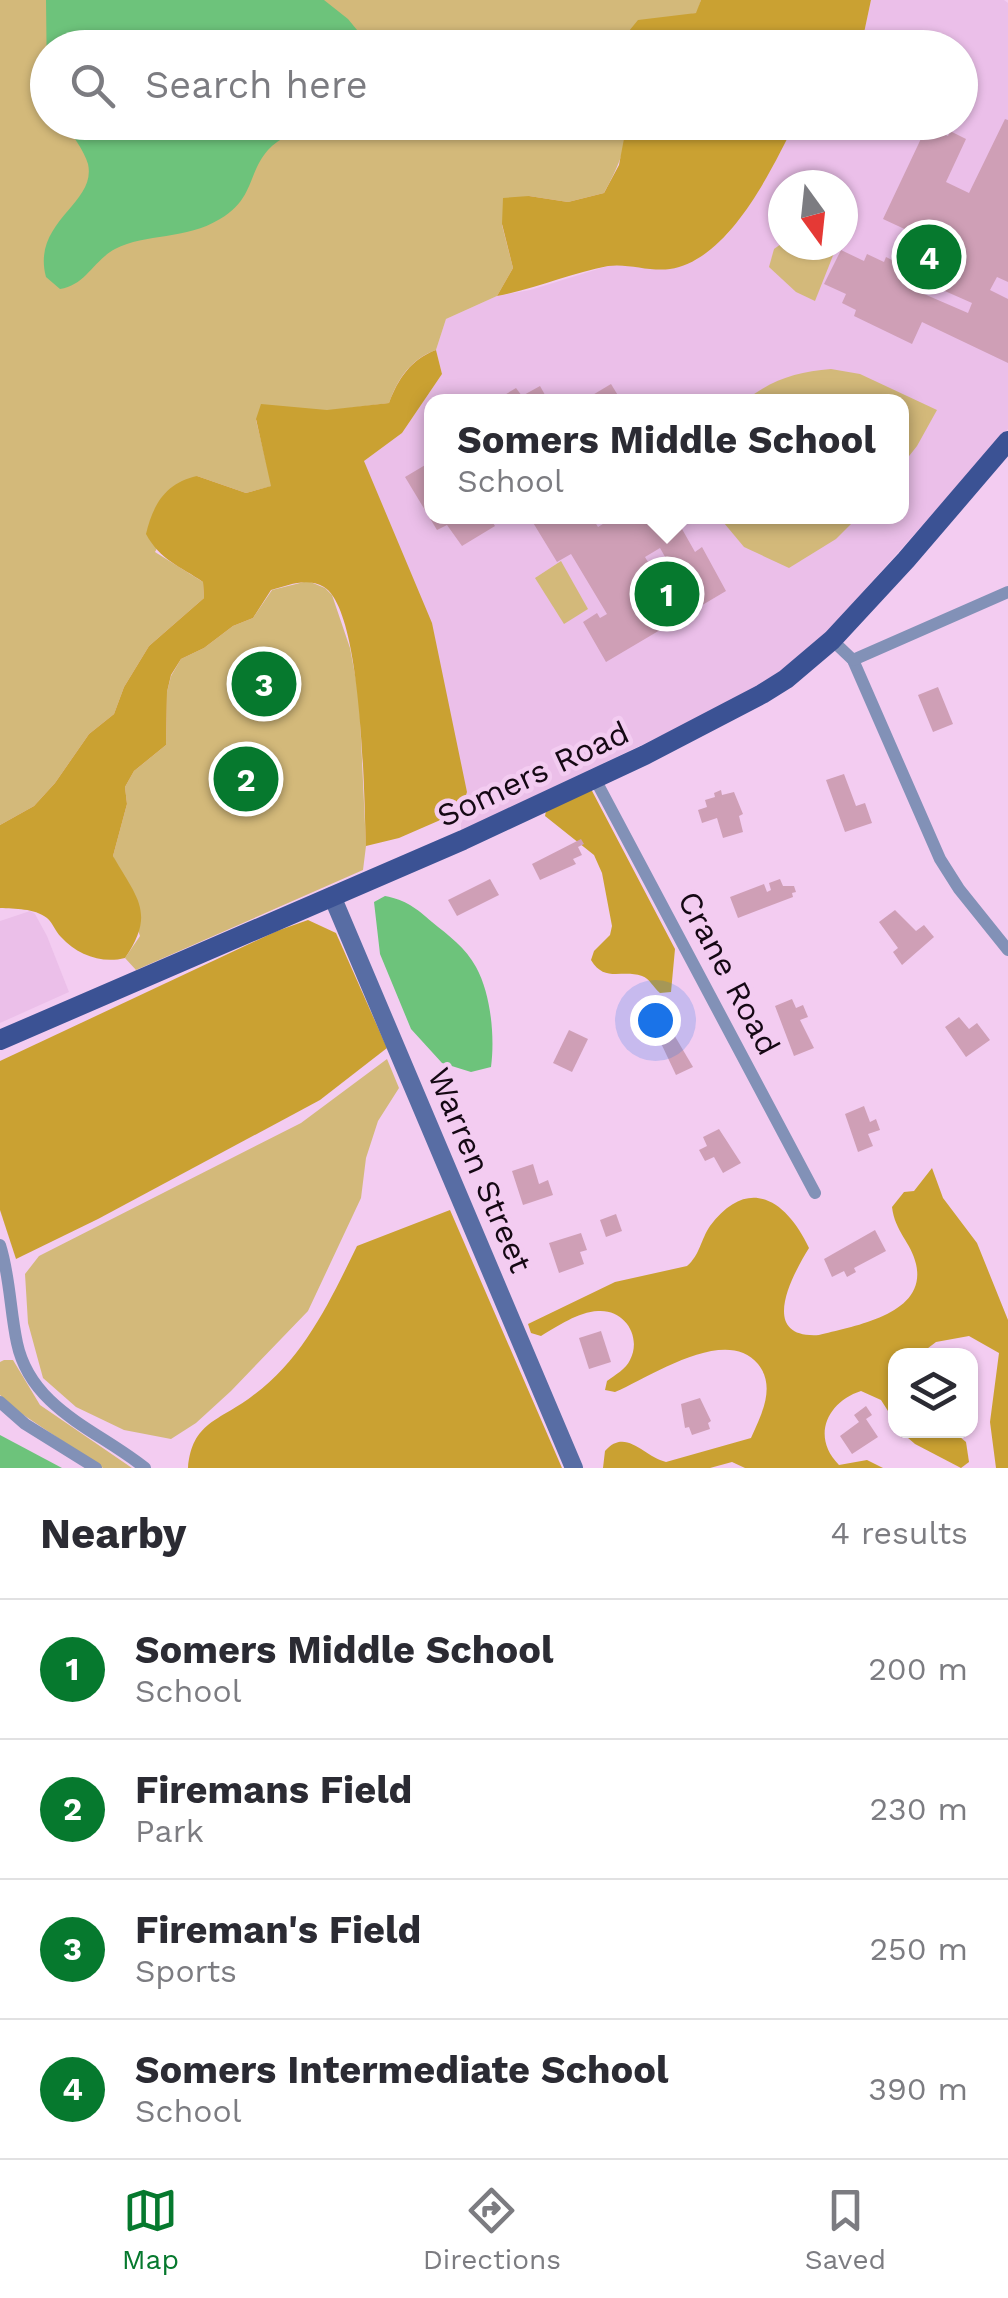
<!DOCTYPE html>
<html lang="en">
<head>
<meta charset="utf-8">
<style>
  body { margin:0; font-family:"Work Sans",sans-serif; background:#f7f7f7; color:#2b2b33 }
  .controls { position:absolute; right:30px; bottom:30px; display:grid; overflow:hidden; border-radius:20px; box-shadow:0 2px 8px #0004 }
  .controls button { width:90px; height:90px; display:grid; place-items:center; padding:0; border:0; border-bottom:2px solid #e1e1e2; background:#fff; color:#2b2b33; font:50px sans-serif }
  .compass { position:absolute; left:768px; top:170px; width:90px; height:90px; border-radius:50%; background:#fff; box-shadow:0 2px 8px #0004; rotate:165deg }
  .you { position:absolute; left:655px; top:1020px; width:35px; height:35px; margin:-25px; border:8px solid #fff; border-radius:50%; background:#1a73e8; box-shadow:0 0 0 15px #1a73e833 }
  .badge { display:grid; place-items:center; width:65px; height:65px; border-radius:50%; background:#06792e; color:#fff; font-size:32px; font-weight:700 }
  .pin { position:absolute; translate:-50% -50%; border:5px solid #fff; box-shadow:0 2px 10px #0006 }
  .popup { position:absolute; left:424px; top:394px; width:485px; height:130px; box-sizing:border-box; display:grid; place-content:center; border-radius:20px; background:#fff; filter:drop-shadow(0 2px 8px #0005); font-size:32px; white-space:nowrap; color:#7c7c81 }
  .popup b { font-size:38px; color:#2b2b33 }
  .popup::after { content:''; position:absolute; left:50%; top:100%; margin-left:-20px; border:20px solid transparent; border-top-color:#fff }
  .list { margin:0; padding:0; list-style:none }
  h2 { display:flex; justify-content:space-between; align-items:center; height:130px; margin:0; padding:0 40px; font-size:42px }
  h2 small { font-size:32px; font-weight:400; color:#7c7c81 }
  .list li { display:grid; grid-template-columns:65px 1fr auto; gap:30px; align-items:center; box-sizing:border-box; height:140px; padding:0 40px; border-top:2px solid #e1e1e2 }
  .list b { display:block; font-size:38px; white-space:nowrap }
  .list p { margin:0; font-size:32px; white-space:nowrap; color:#7c7c81 }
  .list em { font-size:32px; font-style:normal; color:#7c7c81 }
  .icon { flex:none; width:55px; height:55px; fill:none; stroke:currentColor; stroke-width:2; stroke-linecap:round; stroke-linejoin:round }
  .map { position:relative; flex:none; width:1008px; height:1468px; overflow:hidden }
  .search { position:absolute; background:#fff; box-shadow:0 2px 8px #0004; left:30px; right:30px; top:30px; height:110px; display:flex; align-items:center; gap:25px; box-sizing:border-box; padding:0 35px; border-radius:55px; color:#7c7c81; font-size:38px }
  .sheet { height:690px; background:#fff }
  nav { display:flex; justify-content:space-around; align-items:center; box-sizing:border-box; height:140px; border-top:2px solid #e1e1e2; background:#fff; font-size:28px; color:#7c7c81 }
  nav a { display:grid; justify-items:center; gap:5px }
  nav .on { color:#06792e }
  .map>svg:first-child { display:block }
</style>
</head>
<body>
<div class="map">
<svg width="1008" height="1468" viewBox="0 0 1008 1468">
  <rect width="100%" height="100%" fill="#f3ccf1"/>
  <g fill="#ebbfe9" fill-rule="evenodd">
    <path d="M871 0H1004L1008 3V429L804 658 740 698 461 831V811L467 792 364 461 402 433 442 374 436 350 446 319 497 296 530 290 611 265 669 269 696 260 727 235 756 194 795 123 960 122V48L861 47ZM783 185H843V245H783ZM432 402H902V516H432Z"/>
    <path d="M30 911 35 914 47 936 69 992 0 1023V921Z"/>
  </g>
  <g fill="#d3b97a">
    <path d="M0 0H701L697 13 669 18 615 45 616 47 48 48V122H627C627 149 616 171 604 193L568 202 529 196 502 225 513 268 497 296 446 319 436 350C411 359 398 378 389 403L256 420 272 486 246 493 197 476 155 552 203 582 204 598 149 646 124 687 114 714 89 734 55 783 34 806 0 825Z"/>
    <path d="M781 244 836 248 815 301 796 292 769 267 774 249Z"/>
    <path d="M831 369 860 374 937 410 917 446 902 465V402L745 401C772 379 797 372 831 369Z"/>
    <path d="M719 517H858L836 539 789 568 744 547Z"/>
    <path d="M561 561 588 609 564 624 535 578Z"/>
    <path d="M308 581 325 588 332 595 350 648 359 696 366 846 363 870 136 970 125 958 140 936 113 856 127 804 125 787 134 771 166 745 167 692 171 676 181 659 204 648 233 626 253 618 272 590Z"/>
    <path d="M387 1059 399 1088 378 1121 366 1158 361 1198 308 1311 231 1391 196 1423 171 1439 124 1430 76 1407 43 1378 28 1323 25 1274 39 1256 301 1123Z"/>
    <path d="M4 1360H13L40 1405 132 1468H103L19 1412 0 1395V1362Z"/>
  </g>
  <g fill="#caa132">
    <path d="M701 0H871L861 47H616L638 20 696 13Z"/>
    <path d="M627 123H795C771 171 729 260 670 269 650 272 628 263 608 266 571 273 535 289 497 296L513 268 502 224 503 198 529 196 568 202 604 193 619 165Z"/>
    <path d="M436 350 442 374 402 433 364 461 432 623 467 792 461 811 399 838 366 846C364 799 363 611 324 587 307 577 289 585 271 590L253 618 233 626 204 648 181 659 171 675 167 692 166 745 134 771 125 787 127 804 113 856C137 898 156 913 125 958 102 964 77 955 61 937 55 931 53 923 47 918 34 908 15 909 0 908V825L34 806 55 783 89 734 114 714 124 687 149 646 204 598 203 582C180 566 160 560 146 534 153 505 165 483 197 476L246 493 271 486 256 419 261 404 327 410 389 403C398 379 411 359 436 350Z"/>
    <path d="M591 789 675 949 671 992 660 993C653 987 650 979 642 976 621 969 605 983 591 960L594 951 610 935 612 926 602 873 594 855 545 816 547 806Z"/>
    <path d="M308 920 336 933 387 1048 320 1100 98 1219 16 1259 0 1210V1061L277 931Z"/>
    <path d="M932 1168 943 1198 977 1243 1008 1320V1468H996L990 1422 999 1353 969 1336 936 1342 919 1355 896 1356 895 1422 881 1400 861 1391C827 1402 811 1437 839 1465L867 1460 883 1468H745L732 1462 710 1468H603L605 1451C626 1427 644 1457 666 1462L751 1438C762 1414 776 1386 758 1364 726 1325 652 1376 615 1392L605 1390 607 1381C615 1375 626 1369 630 1360 642 1337 625 1309 598 1311 578 1312 558 1326 541 1336L531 1333 528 1324 615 1282 687 1266C700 1255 701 1239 710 1226 749 1174 787 1201 809 1248 793 1274 757 1339 819 1335 852 1326 928 1315 916 1264 911 1242 895 1232 892 1207L904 1192 914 1191Z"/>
    <path d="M450 1210 562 1468H188C192 1422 219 1421 251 1397 303 1360 330 1301 357 1246Z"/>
    <path d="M900 1431H953L966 1442 969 1462 961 1468 915 1444Z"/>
  </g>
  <g fill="#6dc37b">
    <path d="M46 0H324L348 19 371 47 48 48 47 86Z"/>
    <path d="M64 123H314C300 130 278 138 268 150 247 174 255 198 220 219 186 240 146 233 115 249 93 261 86 285 60 289L46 277C31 221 97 204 88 164 84 150 72 135 64 123Z"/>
    <path d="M385 896C406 900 416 908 432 922 448 935 466 948 476 967 491 994 495 1037 491 1067L471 1072 442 1063 411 1029 380 954 374 902Z"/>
    <path d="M0 1435 62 1468H0Z"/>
  </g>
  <g fill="#cf9fb6" fill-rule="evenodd">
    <path d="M1005 119 1008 120V282L997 277 990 290 1008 299V363L922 322 912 344 854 316 856 310 842 303 846 294 824 284 841 250 864 261 867 254 884 262 886 257 926 277 941 246 883 219 927 126 948 136 950 131 966 139 946 182 969 193ZM929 284 972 303 968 313 924 294Z"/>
    <path d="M611 384 622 402H581Z"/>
    <path d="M540 386 549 402H493L516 388 522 396Z"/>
    <path d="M432 461V516H488L495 526 462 546 447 525 437 530 405 477Z"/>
    <path d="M529 516H591L598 527 616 516H683L682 529 695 552 702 547 726 591 606 662 583 622 597 613 600 618 607 614 571 554 557 562ZM660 548 672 569 657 577 645 557Z"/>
    <path d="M938 687 953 724 933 732 918 695Z"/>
    <path d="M844 774 856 806 865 803 872 823 845 832 826 780Z"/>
    <path d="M721 790 722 795 734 792 743 814 739 816 743 832 723 838 717 818 702 823 698 810 707 807 705 800 715 797 714 793Z"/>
    <path d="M581 839 584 844 578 847 582 855 573 859 576 864 540 880 532 864Z"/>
    <path d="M490 879 499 895 457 916 448 900Z"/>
    <path d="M780 879 783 886H794L796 892 792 893 793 897 738 918 730 897 764 884 767 892 771 890 769 883Z"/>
    <path d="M895 910 916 931 924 925 934 937 902 965 893 952 898 948 879 922Z"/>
    <path d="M792 999 796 1008 803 1005 808 1017 800 1020 814 1048 794 1056 775 1006Z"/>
    <path d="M959 1017 969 1029 977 1023 990 1040 966 1057 945 1027Z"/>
    <path d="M569 1030 588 1039 572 1072 553 1063Z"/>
    <path d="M673 1033 693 1067 676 1075 659 1039Z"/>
    <path d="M864 1106 870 1122 876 1119 880 1130 868 1134 873 1146 858 1152 845 1114Z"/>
    <path d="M719 1129 741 1163 723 1173 714 1157 705 1161 699 1150 707 1146 703 1137Z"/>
    <path d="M533 1164 539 1184 548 1180 553 1195 523 1205 512 1171Z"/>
    <path d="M616 1214 622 1231 606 1237 600 1220Z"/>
    <path d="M875 1230 886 1251 854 1268 856 1272 847 1277 844 1271 832 1277 824 1259Z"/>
    <path d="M581 1233 587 1250 580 1252 584 1264 559 1273 549 1243Z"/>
    <path d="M601 1331 611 1362 589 1369 579 1338Z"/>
    <path d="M700 1398 711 1421 708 1423 710 1429 692 1435 689 1427 685 1428 681 1404Z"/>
    <path d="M866 1406 872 1415 866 1419 878 1437 852 1454 840 1436 859 1422 854 1415Z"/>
  </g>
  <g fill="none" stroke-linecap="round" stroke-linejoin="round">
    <g stroke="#8291b7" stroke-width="12">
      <path d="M832 640 853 660 940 859 959 889 1008 950"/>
      <path d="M853 660 1008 592"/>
      <path d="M595 779 815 1193"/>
      <path d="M0 1245C10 1276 10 1311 17 1343 31 1409 98 1430 145 1468"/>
      <path d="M0 1402 25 1424 96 1468"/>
    </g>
    <path stroke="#586da4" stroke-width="18" d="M332 896 574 1468"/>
    <path stroke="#3b5294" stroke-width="20" d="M0 1040 463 840 645 755 762 694 786 679 832 640 906 560 1008 441"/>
  </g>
  <g text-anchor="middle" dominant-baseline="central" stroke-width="9" stroke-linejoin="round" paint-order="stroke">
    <g font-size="32" fill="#150814" stroke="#f3ccf1">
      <text transform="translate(533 774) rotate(-25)">Somers Road</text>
      <text transform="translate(729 973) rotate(62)">Crane Road</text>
      <text transform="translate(480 1170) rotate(67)">Warren Street</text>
    </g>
  </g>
</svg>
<div class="controls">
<button><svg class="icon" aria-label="layers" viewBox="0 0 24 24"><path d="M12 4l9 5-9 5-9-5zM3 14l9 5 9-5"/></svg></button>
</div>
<svg class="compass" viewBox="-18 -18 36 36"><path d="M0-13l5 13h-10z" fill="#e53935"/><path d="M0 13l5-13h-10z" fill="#7c7c81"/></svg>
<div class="you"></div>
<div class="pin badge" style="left:667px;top:594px">1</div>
<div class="popup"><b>Somers Middle School</b>School</div>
<div class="pin badge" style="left:246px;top:779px">2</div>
<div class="pin badge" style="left:264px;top:684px">3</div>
<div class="pin badge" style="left:929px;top:257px">4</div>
<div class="search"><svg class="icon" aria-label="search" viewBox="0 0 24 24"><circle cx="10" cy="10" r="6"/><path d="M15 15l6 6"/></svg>Search here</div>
</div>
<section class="sheet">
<h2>Nearby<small>4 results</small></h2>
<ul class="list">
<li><span class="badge">1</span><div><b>Somers Middle School</b><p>School</p></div><em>200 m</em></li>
<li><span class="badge">2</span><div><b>Firemans Field</b><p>Park</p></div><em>230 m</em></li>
<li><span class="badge">3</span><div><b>Fireman's Field</b><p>Sports</p></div><em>250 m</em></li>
<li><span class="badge">4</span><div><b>Somers Intermediate School</b><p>School</p></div><em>390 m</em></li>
</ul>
</section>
<nav>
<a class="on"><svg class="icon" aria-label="map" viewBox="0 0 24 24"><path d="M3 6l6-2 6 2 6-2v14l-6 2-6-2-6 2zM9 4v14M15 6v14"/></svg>Map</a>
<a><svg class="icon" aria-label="directions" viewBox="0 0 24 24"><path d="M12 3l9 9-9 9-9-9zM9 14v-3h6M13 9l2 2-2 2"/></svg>Directions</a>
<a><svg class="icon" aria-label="saved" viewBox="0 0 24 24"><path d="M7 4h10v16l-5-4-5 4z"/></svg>Saved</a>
</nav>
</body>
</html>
